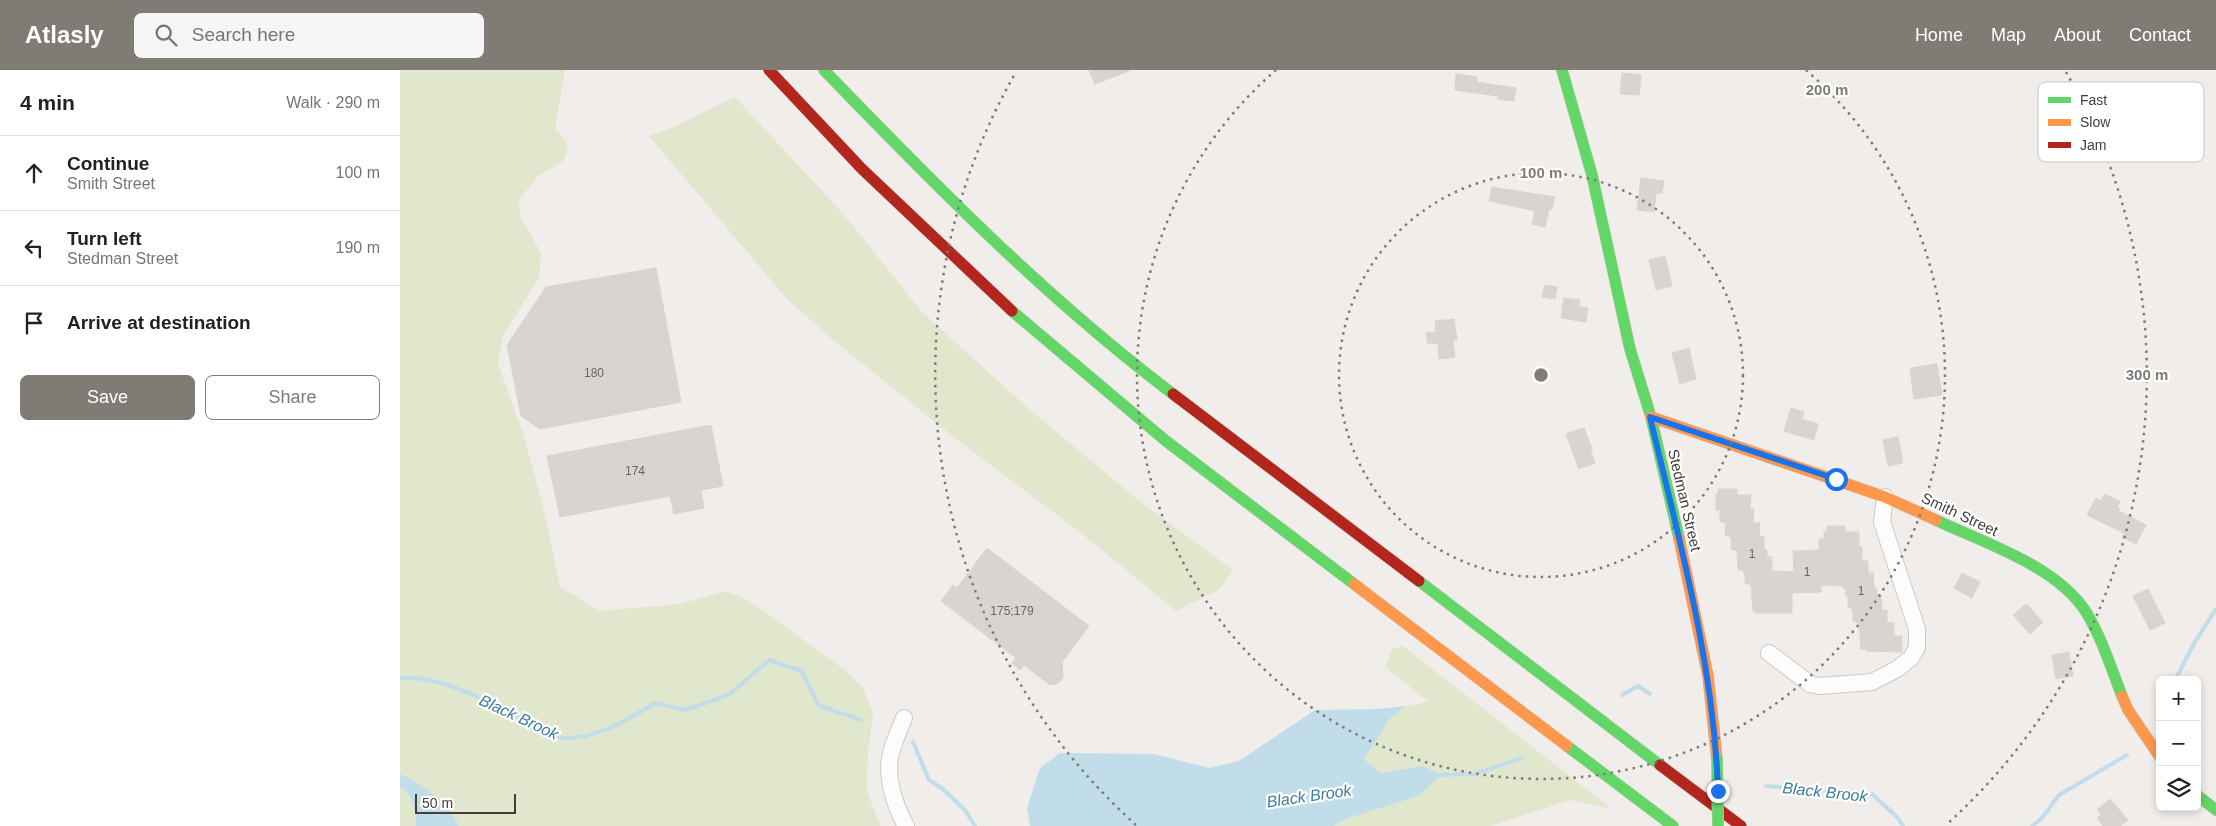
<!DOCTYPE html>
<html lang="en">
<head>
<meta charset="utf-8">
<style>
  body { margin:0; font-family:Helvetica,sans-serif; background:#f6f6f6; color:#222 }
  .controls { position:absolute; right:15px; bottom:15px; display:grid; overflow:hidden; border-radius:8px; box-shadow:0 2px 8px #0003 }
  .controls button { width:45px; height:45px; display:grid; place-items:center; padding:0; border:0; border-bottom:1px solid #e0e0e0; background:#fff; color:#222; font:25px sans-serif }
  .scale { position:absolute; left:15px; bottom:12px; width:101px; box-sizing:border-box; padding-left:5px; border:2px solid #453e38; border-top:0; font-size:14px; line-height:18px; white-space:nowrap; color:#453e38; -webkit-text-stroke:4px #fff; paint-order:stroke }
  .stop { position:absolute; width:15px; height:15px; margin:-11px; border:4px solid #1a73e8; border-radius:50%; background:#fff }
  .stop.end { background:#1a73e8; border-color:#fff; box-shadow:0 1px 5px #0008 }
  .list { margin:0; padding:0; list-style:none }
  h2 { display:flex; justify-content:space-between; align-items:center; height:65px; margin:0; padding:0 20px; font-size:21px }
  h2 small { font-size:16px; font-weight:400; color:#767676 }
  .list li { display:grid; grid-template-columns:32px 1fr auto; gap:15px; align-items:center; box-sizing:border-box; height:75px; padding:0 20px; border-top:1px solid #e0e0e0 }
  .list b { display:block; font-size:19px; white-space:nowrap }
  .list p { margin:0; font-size:16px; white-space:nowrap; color:#767676 }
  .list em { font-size:16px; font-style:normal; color:#767676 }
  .actions { display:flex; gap:10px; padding:15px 20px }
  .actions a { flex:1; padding:11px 0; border:1px solid #817b76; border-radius:8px; text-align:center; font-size:18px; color:#817b76 }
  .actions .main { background:#817b76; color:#fff }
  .icon { flex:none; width:28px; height:28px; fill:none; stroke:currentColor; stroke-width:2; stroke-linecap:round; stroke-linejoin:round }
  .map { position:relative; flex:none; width:1816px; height:756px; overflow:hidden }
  header { display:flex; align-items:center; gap:30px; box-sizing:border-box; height:70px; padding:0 25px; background:#817b76; color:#fff }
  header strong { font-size:24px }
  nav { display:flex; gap:28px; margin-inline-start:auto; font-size:18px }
  .search { width:350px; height:45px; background:#f6f6f6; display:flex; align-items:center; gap:12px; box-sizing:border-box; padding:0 18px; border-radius:8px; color:#767676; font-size:19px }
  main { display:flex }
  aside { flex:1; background:#fff }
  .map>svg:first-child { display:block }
</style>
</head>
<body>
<header>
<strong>Atlasly</strong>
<div class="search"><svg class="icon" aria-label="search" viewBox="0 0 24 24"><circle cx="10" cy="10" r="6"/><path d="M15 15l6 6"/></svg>Search here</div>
<nav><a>Home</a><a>Map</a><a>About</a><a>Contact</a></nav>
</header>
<main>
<aside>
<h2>4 min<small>Walk · 290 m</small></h2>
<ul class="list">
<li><svg class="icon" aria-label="ahead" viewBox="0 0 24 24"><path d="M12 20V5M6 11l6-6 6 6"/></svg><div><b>Continue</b><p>Smith Street</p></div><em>100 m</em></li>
<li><svg class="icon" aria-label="left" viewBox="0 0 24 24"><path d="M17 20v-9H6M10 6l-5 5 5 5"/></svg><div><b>Turn left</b><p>Stedman Street</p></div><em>190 m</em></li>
<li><svg class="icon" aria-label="arrive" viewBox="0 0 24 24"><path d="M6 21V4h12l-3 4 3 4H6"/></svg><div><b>Arrive at destination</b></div></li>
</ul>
<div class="actions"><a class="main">Save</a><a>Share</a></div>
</aside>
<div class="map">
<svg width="1816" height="756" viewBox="0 0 1816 756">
  <rect width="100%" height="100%" fill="#f0edea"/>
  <g fill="#e0e7cd">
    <path d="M0 0H165L155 59 166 71 168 81 162 92 138 106 119 130 121 148 141 183 139 208 103 265 98 294 123 363 145 444 160 517 200 541 280 534 325 521 348 530 445 600 463 618 473 644 468 681 467 713 468 724 480 756H0Z"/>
    <path d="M335 27 445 146 522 242 630 340 738 430 833 500 820 519 776 541 685 466 551 365 432 269 387 229 249 66 276 56Z"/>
    <path d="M1003 576 1212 739 1170 730 1091 756H933L951 747 1023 696 980 703 964 689 990 649 1005 636 1029 632 985 597 992 579Z"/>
  </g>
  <g fill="#c0dde9">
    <path d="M1005 636 990 649 964 689 980 703 1023 696 1040 705 1019 726 951 747 933 756H630L627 738 640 698 660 683 754 684 809 698 839 691 915 640 977 639Z"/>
    <path d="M0 704C22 714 49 733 59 756H16C18 744 12 721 0 717Z"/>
  </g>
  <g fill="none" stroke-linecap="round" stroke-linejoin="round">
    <g stroke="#c0dde9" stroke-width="4">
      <path d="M0 609C41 600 122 650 161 668 194 670 228 650 255 633L285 640 329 625 369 590 402 601 418 635 461 650"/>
      <path d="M1775 610 1796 570 1816 539"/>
      <path d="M1222 625 1238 616 1250 624"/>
      <path d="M1757 643 1760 637"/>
      <path d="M513 672 529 710 543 719 565 740 575 756"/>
      <path d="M1037 705 1075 704 1122 688"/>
      <path d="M1366 716 1472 724 1497 747 1503 756"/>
      <path d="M1632 756 1642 748 1659 725 1727 685"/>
    </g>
  </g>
  <g fill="#d8d5d1" stroke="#d8d4d0">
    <path d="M689 0H729V1L695 14Z"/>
    <path d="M1222 3 1241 5 1239 25 1220 24Z"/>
    <path d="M1056 4 1077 7V12L1116 18 1114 31 1098 29V26L1055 20Z"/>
    <path d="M1241 108 1264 111 1262 123H1256L1254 142 1237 140Z"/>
    <path d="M1092 117 1155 127 1152 139H1149L1145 157 1132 154 1135 141 1089 131Z"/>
    <path d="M1265 186 1272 216 1256 220 1249 190Z"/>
    <path d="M256 198 281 332 140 359 121 346 107 275 146 217Z"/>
    <path d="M1145 215 1157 217 1155 229 1142 227Z"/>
    <path d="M1164 228 1180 230 1179 237 1188 238 1186 252 1161 248Z"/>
    <path d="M1054 249 1057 270H1053L1055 287 1039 289 1038 273 1028 274 1026 263 1036 262 1035 251Z"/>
    <path d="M1289 278 1296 309 1280 314 1272 283Z"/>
    <path d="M1537 294 1542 325 1514 329 1510 298Z"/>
    <path d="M1391 338 1404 342 1402 349 1418 354 1414 370 1384 361Z"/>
    <path d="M311 355 323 416 301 420 304 438 274 444 270 426 160 447 147 386Z"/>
    <path d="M1184 358 1192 379H1190L1195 393 1179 399 1166 364Z"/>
    <path d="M1498 367 1503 393 1488 396 1483 370Z"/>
    <path d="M1318 419H1337V425H1351L1350 439H1354L1353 453H1360L1359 466H1364V480H1367V487H1372V501L1394 502 1393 481 1419 480V469H1424V462H1427V456H1445V462H1459V476L1462 477V491H1468V503H1473L1474 518H1476L1477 525H1481L1482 540H1487V553H1494V566H1502V582L1466 581V579H1461L1459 553 1453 551V540H1451V537H1448V526H1446V518H1443V516L1421 515V522L1392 523V543H1356V541H1353L1351 515 1345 513V503L1343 502V500H1338L1337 481 1331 479V467L1325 465 1326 453 1320 451V440H1316V424H1318Z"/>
    <path d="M1705 424 1720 432 1717 438 1720 439 1719 441 1746 455 1736 474 1722 467 1724 463 1687 445 1696 428 1701 431Z"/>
    <path d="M587 478 689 556 662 592 663 607 659 613 650 615 624 595 620 600 612 593 616 588 541 531 553 515 557 518Z"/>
    <path d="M1562 503 1580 512 1572 528 1554 518Z"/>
    <path d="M1748 519 1765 553 1750 560 1733 526Z"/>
    <path d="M1626 534 1643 552 1630 564 1613 545Z"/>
    <path d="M1669 582 1673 606 1656 609 1652 585Z"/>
    <path d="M1710 729 1728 750 1720 756H1703L1697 748 1701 745 1697 740Z"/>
  </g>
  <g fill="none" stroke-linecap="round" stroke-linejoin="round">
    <g stroke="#cccac7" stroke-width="18">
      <g id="street">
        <path d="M1369 583 1410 614 1419 616 1472 612 1497 599 1511 588 1517 578V559L1482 452 1485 427"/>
        <path d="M504 648C499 661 492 675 490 688 486 710 496 738 506 756"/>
      </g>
    </g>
    <g stroke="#cec9c2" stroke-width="12">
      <g id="fast">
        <path d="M424 0C535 115 645 227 773 324"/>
        <path d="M1162 0 1192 105 1230 279 1251 347 1279 468"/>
        <path d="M612 241 766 371 954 514"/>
        <path d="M1536 450C1584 473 1657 496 1686 542 1702 568 1711 598 1722 626"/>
        <path d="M1019 511 1260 695"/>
        <path d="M1167 676 1273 756"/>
        <path d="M1797 725 1816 740"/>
      </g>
    </g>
    <g stroke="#cec9c2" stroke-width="12">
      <g id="slow">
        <path d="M1251 347 1485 427 1536 450"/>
        <path d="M1279 468 1308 606 1317 689"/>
        <path d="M954 514 1167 676"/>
        <path d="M1722 626 1728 640 1760 687"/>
      </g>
    </g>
    <g stroke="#cec9c2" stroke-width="12">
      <g id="jam">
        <path d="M369 0 462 99 612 241"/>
        <path d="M773 324 1019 511"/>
        <path d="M1260 695 1341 756"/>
      </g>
    </g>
    <use href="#street" stroke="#fdfcfc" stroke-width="16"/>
    <use href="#fast" stroke="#63d668" stroke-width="11"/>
    <use href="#slow" stroke="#ff974d" stroke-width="11"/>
    <use href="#jam" stroke="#b3261e" stroke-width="11"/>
    <g stroke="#cec9c2" stroke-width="12" stroke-linecap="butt">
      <path id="fast-bridge" d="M1317 689 1318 756"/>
    </g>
    <use href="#fast-bridge" stroke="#63d668" stroke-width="11"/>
  </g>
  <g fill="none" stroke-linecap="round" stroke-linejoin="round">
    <path stroke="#1a73e8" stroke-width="6" d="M1318 721C1314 593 1279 470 1250 347L1436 409"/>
  </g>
  <g fill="none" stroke="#817b76" stroke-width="2.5" stroke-dasharray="2.5 5">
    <circle cx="1141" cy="305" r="202"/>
    <path d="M1406 0A404 404 0 1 1 876 0"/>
    <path d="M736 755A606 606 0 0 1 616 2M1666 2A606 606 0 0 1 1546 755"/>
  </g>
  <g text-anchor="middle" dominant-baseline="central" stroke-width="4.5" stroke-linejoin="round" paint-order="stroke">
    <g font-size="12" fill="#6b6560">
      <text x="194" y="303">180</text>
      <text x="235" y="401">174</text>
      <text x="1352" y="484">1</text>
      <text x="1407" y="502">1</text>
      <text x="1461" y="521">1</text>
      <text x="612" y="541">175;179</text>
    </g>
    <g font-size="15" fill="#453e38" stroke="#fff">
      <text transform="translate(1285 430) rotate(77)">Stedman Street</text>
      <text transform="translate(1560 444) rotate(25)">Smith Street</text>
    </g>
    <g font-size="16" font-style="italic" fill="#3a7e9f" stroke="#fff">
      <text transform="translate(119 647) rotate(25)">Black Brook</text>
      <text transform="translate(1425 722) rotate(6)">Black Brook</text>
      <text transform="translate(909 726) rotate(-8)">Black Brook</text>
    </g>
  </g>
  <rect x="1638" y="12" width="166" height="80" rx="8" fill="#fff" stroke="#c7c5c3" stroke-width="1"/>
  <rect x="1648" y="27" width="23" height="6" fill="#63d668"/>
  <rect x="1648" y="49" width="23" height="7" fill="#ff974d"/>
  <rect x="1648" y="72" width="23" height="6" fill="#b3261e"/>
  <g font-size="14" fill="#453e38">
    <text x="1680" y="35">Fast</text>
    <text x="1680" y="57">Slow</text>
    <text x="1680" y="80">Jam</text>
  </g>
  <circle cx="1141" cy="305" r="8" fill="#817b76" stroke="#fff" stroke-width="2.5"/>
  <g font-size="15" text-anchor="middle" font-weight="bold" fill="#817b76" stroke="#fff" stroke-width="4.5" stroke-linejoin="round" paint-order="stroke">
    <text x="1427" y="25">200 m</text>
    <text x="1141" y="108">100 m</text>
    <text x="1747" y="310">300 m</text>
  </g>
</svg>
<div class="controls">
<button>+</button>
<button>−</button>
<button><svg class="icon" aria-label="layers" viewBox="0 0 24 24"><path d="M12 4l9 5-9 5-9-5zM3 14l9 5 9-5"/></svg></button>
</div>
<div class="scale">50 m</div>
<div class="stop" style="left:1436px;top:409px"></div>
<div class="stop end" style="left:1318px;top:721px"></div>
</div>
</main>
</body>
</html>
